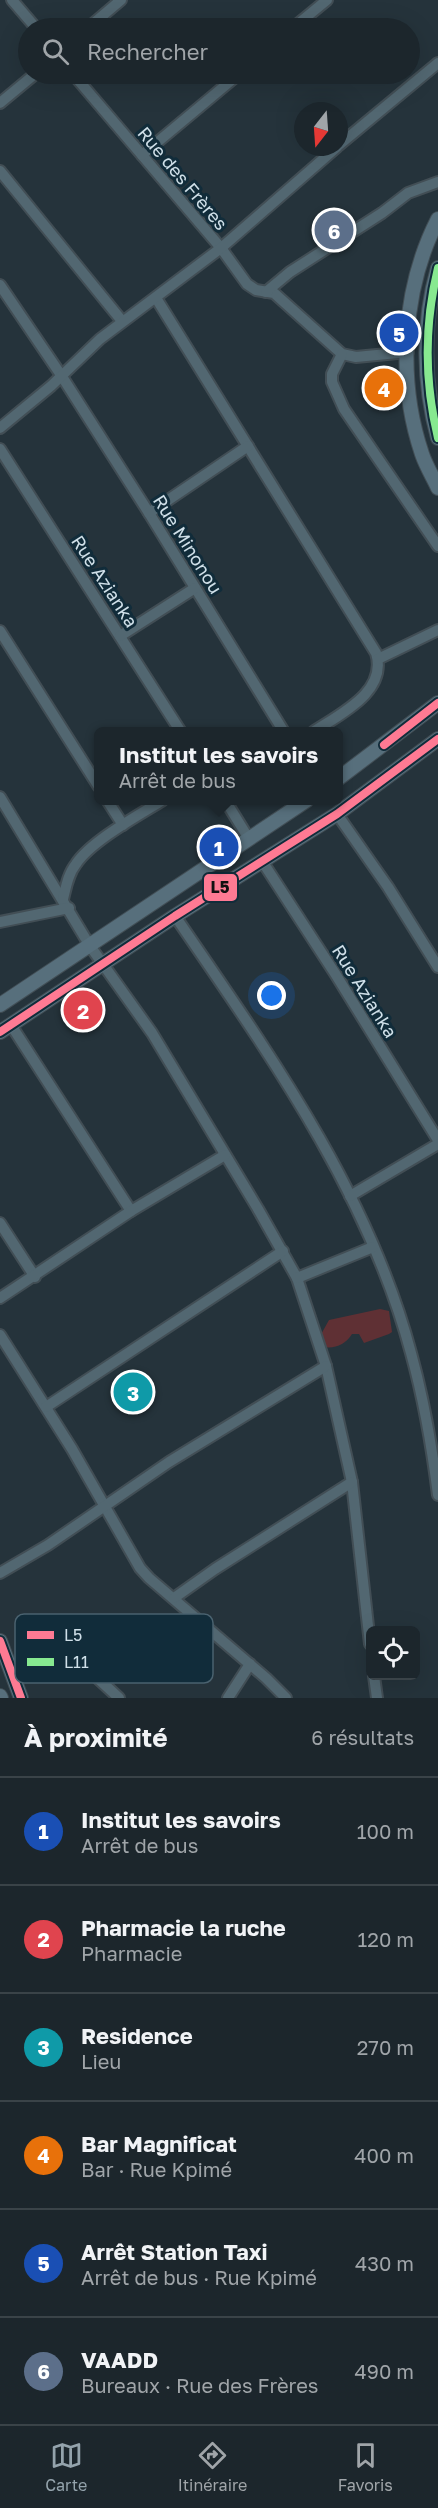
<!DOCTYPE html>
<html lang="fr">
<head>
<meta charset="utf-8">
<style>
  body { margin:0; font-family:"Golos Text",sans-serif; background:#252e34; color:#f1f3f6 }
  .controls { position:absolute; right:18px; bottom:18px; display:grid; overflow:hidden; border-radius:9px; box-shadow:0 6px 24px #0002 }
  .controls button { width:54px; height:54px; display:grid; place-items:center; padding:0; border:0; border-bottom:2px solid #3a4348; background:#1c262c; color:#f1f3f6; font:30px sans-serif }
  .compass { position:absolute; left:294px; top:102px; width:54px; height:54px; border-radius:50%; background:#1c262c; box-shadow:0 6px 24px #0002; rotate:197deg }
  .you { position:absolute; left:272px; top:996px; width:21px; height:21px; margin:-15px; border:4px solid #fff; border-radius:50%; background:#1a73e8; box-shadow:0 0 0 9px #1a73e833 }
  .badge { display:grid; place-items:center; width:39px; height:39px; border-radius:50%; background:#94a3ac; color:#fff; font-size:20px; font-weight:700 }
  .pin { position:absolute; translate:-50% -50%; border:3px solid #fff; box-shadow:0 2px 6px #0006 }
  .popup { position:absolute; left:94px; top:727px; width:249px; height:78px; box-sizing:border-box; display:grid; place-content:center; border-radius:9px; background:#1c262c; filter:drop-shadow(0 2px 4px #0005); font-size:20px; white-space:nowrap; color:#a0a5a9 }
  .popup b { font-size:22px; color:#f1f3f6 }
  .popup::after { content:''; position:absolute; left:50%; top:100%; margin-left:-12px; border:12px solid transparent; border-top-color:#1c262c }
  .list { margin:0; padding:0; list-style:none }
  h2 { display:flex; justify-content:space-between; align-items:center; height:78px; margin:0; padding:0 24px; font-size:26px }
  h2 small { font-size:20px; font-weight:400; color:#a0a5a9 }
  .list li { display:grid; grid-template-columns:39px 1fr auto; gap:18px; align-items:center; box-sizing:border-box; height:108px; padding:0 24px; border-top:2px solid #3a4348 }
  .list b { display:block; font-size:22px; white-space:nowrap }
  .list p { margin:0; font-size:20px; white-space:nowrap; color:#a0a5a9 }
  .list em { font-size:20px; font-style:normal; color:#a0a5a9 }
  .icon { flex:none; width:33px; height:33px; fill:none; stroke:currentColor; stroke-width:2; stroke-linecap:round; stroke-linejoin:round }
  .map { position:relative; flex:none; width:438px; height:1698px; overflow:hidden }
  .search { position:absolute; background:#1c262c; box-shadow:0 6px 24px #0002; left:18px; right:18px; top:18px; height:66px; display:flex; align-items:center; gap:15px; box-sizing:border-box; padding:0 21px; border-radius:33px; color:#a0a5a9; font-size:22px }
  .sheet { height:726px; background:#1c262c }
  nav { display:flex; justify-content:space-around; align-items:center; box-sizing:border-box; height:84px; border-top:2px solid #3a4348; background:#1c262c; font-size:16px; color:#a0a5a9 }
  nav a { display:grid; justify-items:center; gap:3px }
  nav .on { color:#94a3ac }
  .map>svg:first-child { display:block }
</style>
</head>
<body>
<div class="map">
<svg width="438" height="1698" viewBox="0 0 438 1698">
  <rect width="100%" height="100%" fill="#25333b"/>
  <path fill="#5f3034" d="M380 1309 389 1311 392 1332 389 1334 364 1343 359 1334H352C346 1344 335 1349 324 1347L319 1338 329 1320Z"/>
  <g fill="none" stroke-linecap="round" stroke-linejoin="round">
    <g stroke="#424e55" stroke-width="14">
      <g id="minor">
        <path d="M12 0 36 28"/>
        <path d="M88 28 121 0"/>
        <path d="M293 28 327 0"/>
        <path d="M73 74 221 248 247 284 256 290 274 293 342 354 356 357 408 352"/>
        <path d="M0 103 35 74"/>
        <path d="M339 145 438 63"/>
        <path d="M142 155 239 74"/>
        <path d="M0 171 122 321"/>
        <path d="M0 285 61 375 149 513 284 732"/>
        <path d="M266 292 290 272 382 213 408 193 438 182"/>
        <path d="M156 298 376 653C388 692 340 714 313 732"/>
        <path d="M342 354 332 374V382L344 409 438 546"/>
        <path d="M0 428 51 386 100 339 221 248 337 147"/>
        <path d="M0 449 181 732"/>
        <path d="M149 513 248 446"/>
        <path d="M0 631 99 787"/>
        <path d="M120 636 195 588"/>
        <path d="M378 659 438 630"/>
        <path d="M0 797 90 946 152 1033 258 1209 297 1278 326 1366 352 1482 370 1644"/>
        <path d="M107 800 123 825"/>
        <path d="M225 800 249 839"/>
        <path d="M337 814 388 887 438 967"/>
        <path d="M262 861 336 975 438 1140"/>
        <path d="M63 899C66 887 68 874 76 864 91 841 139 815 163 800"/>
        <path d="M175 916C268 1052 368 1191 411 1353 424 1400 432 1447 438 1495"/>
        <path d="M0 922 69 908"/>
        <path d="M11 1025 131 1211"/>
        <path d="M350 1196 438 1144"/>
        <path d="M0 1223 35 1277"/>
        <path d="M297 1278 373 1247"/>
        <path d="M0 1298 131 1211 225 1155"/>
        <path d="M0 1335 72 1449 140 1568 149 1578 266 1678 286 1698"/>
        <path d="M46 1407 283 1251"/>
        <path d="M0 1573 48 1545 169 1462 326 1366"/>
        <path d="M174 1598 215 1569 352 1482"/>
        <path d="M92 1673 119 1698"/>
        <path d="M374 1676 377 1698"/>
        <path d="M228 1698 250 1664"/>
      </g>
    </g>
    <g stroke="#424e55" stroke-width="16">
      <g id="major">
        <path d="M438 219C402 289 397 380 422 454 426 466 433 477 438 488"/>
        <path d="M438 268C422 323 423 383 438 438"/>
        <path d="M339 778 438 703"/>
        <path d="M0 1005 307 800"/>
        <path d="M0 1032 175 916 337 814 438 739"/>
        <path d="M0 1641 21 1698"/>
        <path d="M0 1696 1 1698"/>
      </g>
    </g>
    <use href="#minor" stroke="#526771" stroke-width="10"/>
    <use href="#major" stroke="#576f7c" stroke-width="14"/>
    <g stroke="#112c3a" stroke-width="12">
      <g id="bus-1">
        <path d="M384 745 438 703"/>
        <path d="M0 1032 175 916 337 814 438 739"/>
        <path d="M0 1641 21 1698"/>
      </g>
    </g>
    <g stroke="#112c3a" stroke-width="12">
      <path id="bus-2" d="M438 268C424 325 424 380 438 438"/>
    </g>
    <use href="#bus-1" stroke="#fe7a93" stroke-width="8"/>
    <use href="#bus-2" stroke="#87e990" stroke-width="8"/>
  </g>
  <g text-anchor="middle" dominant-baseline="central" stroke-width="6" stroke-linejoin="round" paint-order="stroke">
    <g font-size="18" fill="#d0e0e9" stroke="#112c3a">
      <text transform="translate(183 178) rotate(50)">Rue des Frères</text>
      <text transform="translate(188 544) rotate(58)">Rue Minonou</text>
      <text transform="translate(105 581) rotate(57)">Rue Azianka</text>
      <text transform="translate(365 991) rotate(58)">Rue Azianka</text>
    </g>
  </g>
  <rect x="15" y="1614" width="198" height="69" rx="9" fill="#112c3a" stroke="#4a626f" stroke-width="1.5"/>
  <rect x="27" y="1631" width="27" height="8" fill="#fe7a93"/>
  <rect x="27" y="1658" width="27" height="8" fill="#87e990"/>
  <g font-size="16" fill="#d0e0e9">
    <text x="64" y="1641">L5</text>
    <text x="64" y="1668">L11</text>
  </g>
  <rect stroke="#112c3a" stroke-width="2" x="203" y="873" width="35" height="29" rx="6" fill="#fe7a93"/>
  <g font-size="16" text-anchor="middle" font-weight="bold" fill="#111">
    <text x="220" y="893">L5</text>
  </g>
</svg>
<div class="controls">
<button><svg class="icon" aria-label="locate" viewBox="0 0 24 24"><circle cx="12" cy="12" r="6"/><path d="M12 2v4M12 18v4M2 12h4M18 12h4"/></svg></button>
</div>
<svg class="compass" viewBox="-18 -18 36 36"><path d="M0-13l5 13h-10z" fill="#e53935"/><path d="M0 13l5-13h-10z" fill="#a0a5a9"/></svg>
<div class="you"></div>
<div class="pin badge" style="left:219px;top:847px;background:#1a4fb4">1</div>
<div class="popup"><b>Institut les savoirs</b>Arrêt de bus</div>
<div class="pin badge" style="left:83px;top:1010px;background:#e0444e">2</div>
<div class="pin badge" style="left:133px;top:1392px;background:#0f9aa8">3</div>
<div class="pin badge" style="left:384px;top:388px;background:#e8710a">4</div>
<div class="pin badge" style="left:399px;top:333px;background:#1a4fb4">5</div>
<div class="pin badge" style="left:334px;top:230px;background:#5c6f8a">6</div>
<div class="search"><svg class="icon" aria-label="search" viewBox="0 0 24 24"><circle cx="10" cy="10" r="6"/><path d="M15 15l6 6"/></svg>Rechercher</div>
</div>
<section class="sheet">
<h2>À proximité<small>6 résultats</small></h2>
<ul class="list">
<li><span class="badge" style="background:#1a4fb4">1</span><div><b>Institut les savoirs</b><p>Arrêt de bus</p></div><em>100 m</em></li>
<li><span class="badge" style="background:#e0444e">2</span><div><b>Pharmacie la ruche</b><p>Pharmacie</p></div><em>120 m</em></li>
<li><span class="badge" style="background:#0f9aa8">3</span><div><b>Residence</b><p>Lieu</p></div><em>270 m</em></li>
<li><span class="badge" style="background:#e8710a">4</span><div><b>Bar Magnificat</b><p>Bar · Rue Kpimé</p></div><em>400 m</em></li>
<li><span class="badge" style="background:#1a4fb4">5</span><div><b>Arrêt Station Taxi</b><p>Arrêt de bus · Rue Kpimé</p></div><em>430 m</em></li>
<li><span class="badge" style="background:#5c6f8a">6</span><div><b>VAADD</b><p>Bureaux · Rue des Frères</p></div><em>490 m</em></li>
</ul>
</section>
<nav>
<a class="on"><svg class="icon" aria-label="map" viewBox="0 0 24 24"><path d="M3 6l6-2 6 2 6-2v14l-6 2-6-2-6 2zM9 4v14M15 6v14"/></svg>Carte</a>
<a><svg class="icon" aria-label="directions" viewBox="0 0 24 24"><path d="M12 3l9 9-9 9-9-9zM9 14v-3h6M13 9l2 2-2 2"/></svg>Itinéraire</a>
<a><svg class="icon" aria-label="saved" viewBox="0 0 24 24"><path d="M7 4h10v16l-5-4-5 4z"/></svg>Favoris</a>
</nav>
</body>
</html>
